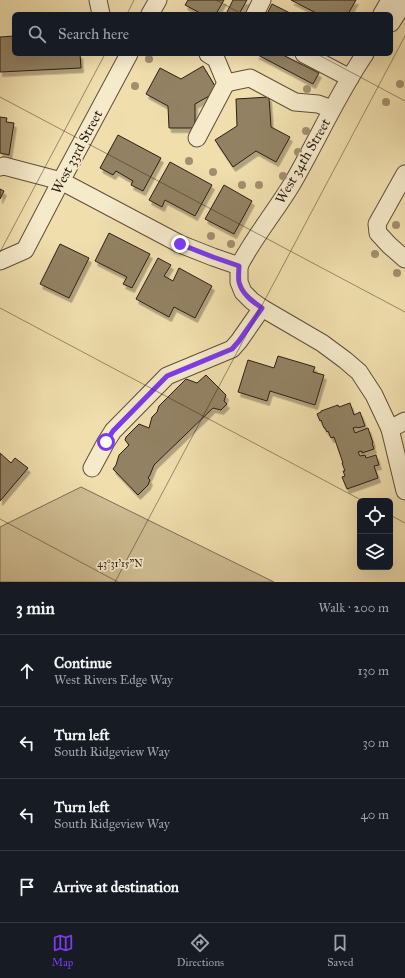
<!DOCTYPE html>
<html lang="en">
<head>
<meta charset="utf-8">
<style>
  body { margin:0; font-family:"IM FELL Great Primer",serif; background:#242831; color:#f1f3f6 }
  .controls { position:absolute; right:12px; bottom:12px; display:grid; overflow:hidden; border-radius:6px; box-shadow:0 4px 16px #0002 }
  .controls button { width:36px; height:36px; display:grid; place-items:center; padding:0; border:0; border-bottom:1px solid #363941; background:#171b24; color:#f1f3f6; font:20px sans-serif }
  .stop { position:absolute; width:12px; height:12px; margin:-9px; border:3px solid #7c3aed; border-radius:50%; background:#fff }
  .stop.end { background:#7c3aed; border-color:#fff; box-shadow:0 1px 4px #0008 }
  .list { margin:0; padding:0; list-style:none }
  h2 { display:flex; justify-content:space-between; align-items:center; height:52px; margin:0; padding:0 16px; font-size:17px }
  h2 small { font-size:13px; font-weight:400; color:#9ea1a6 }
  .list li { display:grid; grid-template-columns:26px 1fr auto; gap:12px; align-items:center; box-sizing:border-box; height:72px; padding:0 16px; border-top:1px solid #363941 }
  .list b { display:block; font-size:15px; white-space:nowrap }
  .list p { margin:0; font-size:13px; white-space:nowrap; color:#9ea1a6 }
  .list em { font-size:13px; font-style:normal; color:#9ea1a6 }
  .icon { flex:none; width:22px; height:22px; fill:none; stroke:currentColor; stroke-width:2; stroke-linecap:round; stroke-linejoin:round }
  .map { position:relative; flex:none; width:405px; height:582px; overflow:hidden }
  .search { position:absolute; background:#171b24; box-shadow:0 4px 16px #0002; left:12px; right:12px; top:12px; height:44px; display:flex; align-items:center; gap:10px; box-sizing:border-box; padding:0 14px; border-radius:6px; color:#9ea1a6; font-size:15px }
  .sheet { height:340px; background:#171b24 }
  nav { display:flex; justify-content:space-around; align-items:center; box-sizing:border-box; height:56px; border-top:1px solid #363941; background:#171b24; font-size:11px; color:#9ea1a6 }
  nav a { display:grid; justify-items:center; gap:2px }
  nav .on { color:#7c3aed }
  .map>svg:first-child { display:block }
</style>
</head>
<body>
<div class="map">
<svg width="405" height="582" viewBox="0 0 405 582">
  <defs>
    <filter id="shadow"><feDropShadow dx="2.5" dy="4.5" stdDeviation="0" flood-color="#0004"/></filter>
  </defs>
  <rect width="100%" height="100%" fill="#f0dead"/>
  <filter id="stains"><feTurbulence type="fractalNoise" baseFrequency=".005" numOctaves="4"/><feColorMatrix values="0 0 0 0 .2 0 0 0 0 .09 0 0 0 0 .02 0 0 0 .5 -.17"/></filter>
  <radialGradient id="worn" r=".72"><stop offset=".6" stop-color="#630" stop-opacity="0"/><stop offset="1" stop-color="#630" stop-opacity=".3"/></radialGradient>
  <path fill="#cfbd93" stroke="#7e6e54" d="M81 487 274 582H0V527Z"/>
  <g fill="#928264" stroke="#2d1e15" filter="url(#shadow)">
    <path d="M188 0H224L216 14H202L185 5Z"/>
    <path d="M233 0H247L239 14H226Z"/>
    <path d="M291 0H356L348 14H318Z"/>
    <path d="M272 4 292 14H267Z"/>
    <path d="M14 36V54H80L81 68 0 72V37Z"/>
    <path d="M256 54H281L319 73 313 84Z"/>
    <path d="M203 66 218 91 195 104V128H169L168 106 146 94 160 68 181 79Z"/>
    <path d="M269 97 271 127 290 137 276 162 256 151 233 167 215 140 237 126 236 99Z"/>
    <path d="M0 117 7 118 6 122 14 123 9 155 0 153Z"/>
    <path d="M118 135 161 158 143 191 131 185 133 181 116 171 113 175 100 168Z"/>
    <path d="M170 162 212 185 195 216 165 200 162 207 149 200Z"/>
    <path d="M224 185 252 201 234 234 205 219Z"/>
    <path d="M0 189 4 191 0 199Z"/>
    <path d="M109 233 150 254 132 288 123 284 127 277 95 261Z"/>
    <path d="M60 244 89 258 69 298 40 284Z"/>
    <path d="M158 258 171 265 164 276 173 281 179 268 212 286 195 318 174 307 169 317 136 299Z"/>
    <path d="M278 356 315 367 313 372 324 375 315 405 270 391 267 401 238 392 248 360 274 368Z"/>
    <path d="M206 375 226 395 224 401 227 404 221 410 213 408 154 465 150 475 148 478 150 480 148 485 138 495 113 469 116 465 119 455 129 445 125 440 126 437 139 424 149 428 152 417 157 412 159 406 186 379 197 383Z"/>
    <path d="M350 403 354 415 360 412 365 426 358 428 357 427 353 428 355 433 368 428 373 443H372L374 449 362 453V451L358 452 360 456 365 455 366 458 376 455 379 465 374 466 378 478 347 489 342 477 345 476 343 471H345L342 463H343L334 437 331 438 328 431 327 432 325 428H324L321 420 320 421 317 414 321 412V411L338 405 339 407Z"/>
    <path d="M0 453 11 463 15 458 28 468 0 501Z"/>
  </g>
  <g fill="none" stroke-linecap="round" stroke-linejoin="round">
    <g stroke="#5e4e3b" stroke-width="19">
      <g id="minor">
        <path d="M98 0 101 14"/>
        <path d="M150 14 158 0"/>
        <path d="M255 14 262 0"/>
        <path d="M382 14 390 0"/>
        <path d="M391 23 405 1"/>
        <path d="M304 54 350 78"/>
        <path d="M226 83 250 78 295 102 318 104 332 109"/>
        <path d="M197 138 226 83 216 59 208 54"/>
        <path d="M0 167 4 166 61 181 180 244 213 257 239 266"/>
        <path d="M405 174 377 224 378 233 389 245 405 259"/>
        <path d="M0 261 25 250 61 181 129 54"/>
        <path d="M239 266V282L243 292 252 301 262 308 322 343 345 360 359 372 374 395 390 429 405 491"/>
        <path d="M239 266C254 237 275 212 292 184 317 141 337 95 365 54"/>
        <path d="M390 429 405 421"/>
        <path d="M92 468 106 442 113 431 167 376 232 349 239 341 262 308"/>
      </g>
    </g>
    <use href="#minor" stroke="#f5eaca" stroke-width="17"/>
  </g>
  <g fill="#a08f6e">
    <circle cx="149" cy="59" r="4"/>
    <circle cx="400" cy="84" r="4"/>
    <circle cx="135" cy="86" r="4"/>
    <circle cx="307" cy="89" r="4"/>
    <circle cx="386" cy="102" r="4"/>
    <circle cx="306" cy="131" r="4"/>
    <circle cx="298" cy="152" r="4"/>
    <circle cx="189" cy="161" r="4"/>
    <circle cx="213" cy="172" r="4"/>
    <circle cx="283" cy="176" r="4"/>
    <circle cx="242" cy="185" r="4"/>
    <circle cx="259" cy="185" r="4"/>
    <circle cx="396" cy="225" r="4"/>
    <circle cx="211" cy="236" r="4"/>
    <circle cx="231" cy="244" r="4"/>
    <circle cx="375" cy="254" r="4"/>
    <circle cx="397" cy="273" r="4"/>
  </g>
  <g fill="none" stroke-linecap="round" stroke-linejoin="round">
    <path stroke="#7c3aed" stroke-width="5" d="M106 442 113 431 167 376 232 349 239 341 262 308C252 301 242 294 239 282 238 277 239 271 239 266L213 257 180 244"/>
  </g>
  <path fill="none" stroke="#2d1e15" stroke-width="1" stroke-opacity="0.45" d="M216 0 242 14M127 14 134 0M317 54 405 101M0 97 405 312M0 252 105 54M0 308 363 501M390 515 405 523M0 519 118 582M115 582 405 36"/>
  <g text-anchor="middle" dominant-baseline="central" stroke-width="3.5" stroke-linejoin="round" paint-order="stroke">
    <g font-size="14" fill="#2d1e15" stroke="#f5eaca">
      <text transform="translate(77 152) rotate(-62)">West 33rd Street</text>
      <text transform="translate(303 161) rotate(-60)">West 34th Street</text>
    </g>
  </g>
  <g font-size="10" text-anchor="middle" fill="#2d1e15" stroke="#f5eaca" stroke-width="3.5" stroke-linejoin="round" paint-order="stroke">
    <text x="120" y="567">43°31'15"N</text>
  </g>
  <rect width="100%" height="100%" filter="url(#stains)"/>
  <rect width="100%" height="100%" fill="url(#worn)"/>
</svg>
<div class="controls">
<button><svg class="icon" aria-label="locate" viewBox="0 0 24 24"><circle cx="12" cy="12" r="6"/><path d="M12 2v4M12 18v4M2 12h4M18 12h4"/></svg></button>
<button><svg class="icon" aria-label="layers" viewBox="0 0 24 24"><path d="M12 4l9 5-9 5-9-5zM3 14l9 5 9-5"/></svg></button>
</div>
<div class="stop" style="left:106px;top:442px"></div>
<div class="stop end" style="left:180px;top:244px"></div>
<div class="search"><svg class="icon" aria-label="search" viewBox="0 0 24 24"><circle cx="10" cy="10" r="6"/><path d="M15 15l6 6"/></svg>Search here</div>
</div>
<section class="sheet">
<h2>3 min<small>Walk · 200 m</small></h2>
<ul class="list">
<li><svg class="icon" aria-label="ahead" viewBox="0 0 24 24"><path d="M12 20V5M6 11l6-6 6 6"/></svg><div><b>Continue</b><p>West Rivers Edge Way</p></div><em>130 m</em></li>
<li><svg class="icon" aria-label="left" viewBox="0 0 24 24"><path d="M17 20v-9H6M10 6l-5 5 5 5"/></svg><div><b>Turn left</b><p>South Ridgeview Way</p></div><em>30 m</em></li>
<li><svg class="icon" aria-label="left" viewBox="0 0 24 24"><path d="M17 20v-9H6M10 6l-5 5 5 5"/></svg><div><b>Turn left</b><p>South Ridgeview Way</p></div><em>40 m</em></li>
<li><svg class="icon" aria-label="arrive" viewBox="0 0 24 24"><path d="M6 21V4h12l-3 4 3 4H6"/></svg><div><b>Arrive at destination</b></div></li>
</ul>
</section>
<nav>
<a class="on"><svg class="icon" aria-label="map" viewBox="0 0 24 24"><path d="M3 6l6-2 6 2 6-2v14l-6 2-6-2-6 2zM9 4v14M15 6v14"/></svg>Map</a>
<a><svg class="icon" aria-label="directions" viewBox="0 0 24 24"><path d="M12 3l9 9-9 9-9-9zM9 14v-3h6M13 9l2 2-2 2"/></svg>Directions</a>
<a><svg class="icon" aria-label="saved" viewBox="0 0 24 24"><path d="M7 4h10v16l-5-4-5 4z"/></svg>Saved</a>
</nav>
</body>
</html>
